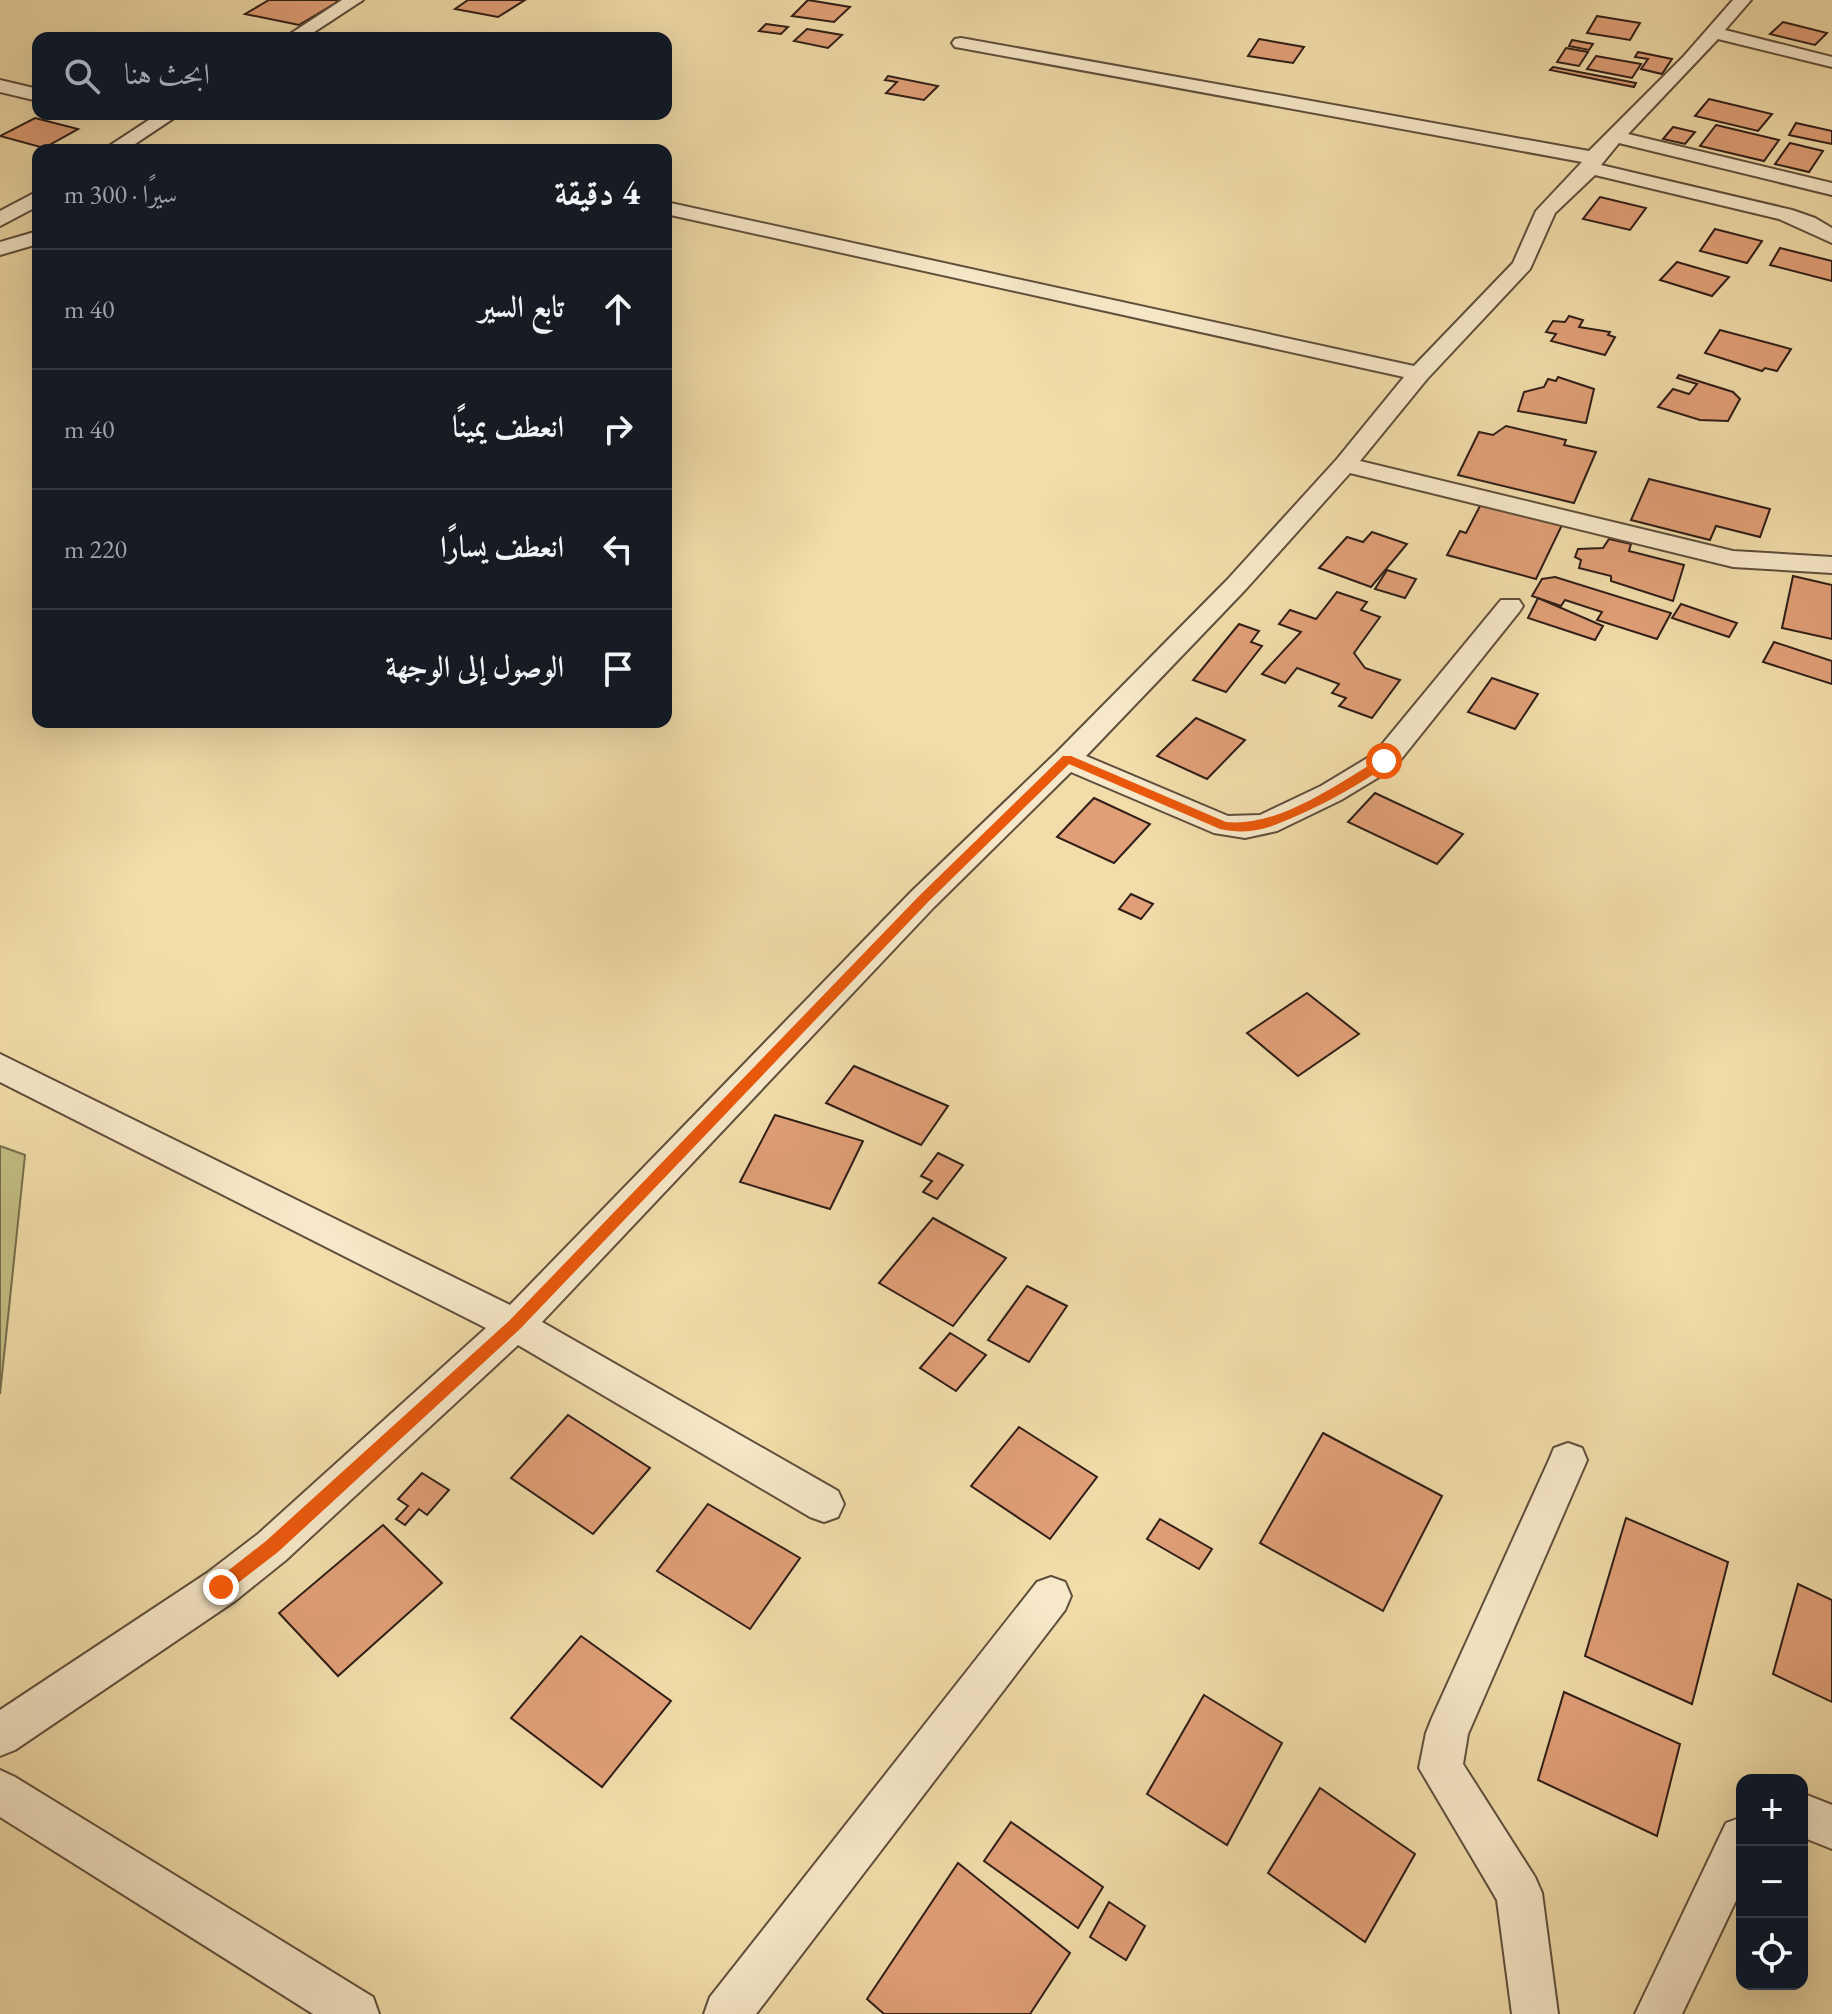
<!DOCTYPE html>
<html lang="ar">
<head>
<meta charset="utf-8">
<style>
  body { margin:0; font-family:"EB Garamond",Amiri,serif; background:#242831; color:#f1f3f6; direction:rtl }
  .controls { position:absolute; right:24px; bottom:24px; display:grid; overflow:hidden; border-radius:16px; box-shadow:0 8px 32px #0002 }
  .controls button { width:72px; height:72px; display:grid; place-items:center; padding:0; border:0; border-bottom:2px solid #363941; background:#171b24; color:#f1f3f6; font:40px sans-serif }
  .stop { position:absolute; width:24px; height:24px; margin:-18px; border:6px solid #ea580c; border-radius:50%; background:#fff }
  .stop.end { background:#ea580c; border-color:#fff; box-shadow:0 2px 8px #0008 }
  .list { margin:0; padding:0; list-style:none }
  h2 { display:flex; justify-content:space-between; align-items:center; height:104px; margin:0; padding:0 32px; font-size:34px }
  h2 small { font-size:26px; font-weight:400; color:#9ea1a6 }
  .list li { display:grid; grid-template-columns:52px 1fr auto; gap:24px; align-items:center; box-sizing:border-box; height:120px; padding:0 32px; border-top:2px solid #363941 }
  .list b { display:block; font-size:30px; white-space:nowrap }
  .list em { font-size:26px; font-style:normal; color:#9ea1a6 }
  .icon { flex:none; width:44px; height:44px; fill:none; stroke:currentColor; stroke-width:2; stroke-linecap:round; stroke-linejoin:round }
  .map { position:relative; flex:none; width:1832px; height:2014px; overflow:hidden; direction:ltr }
  .search { position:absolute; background:#171b24; box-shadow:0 8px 32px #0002; left:32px; top:32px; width:640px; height:88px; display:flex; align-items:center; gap:20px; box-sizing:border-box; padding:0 28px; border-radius:16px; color:#9ea1a6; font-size:30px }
  .panel { position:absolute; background:#171b24; box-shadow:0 8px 32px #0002; left:32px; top:144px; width:640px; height:584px; border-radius:16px; direction:rtl }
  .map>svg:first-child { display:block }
</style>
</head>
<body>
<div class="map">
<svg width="1832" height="2014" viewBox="0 0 1832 2014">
  <rect width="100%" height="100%" fill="#f1dcaa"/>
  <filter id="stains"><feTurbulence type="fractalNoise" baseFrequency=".0025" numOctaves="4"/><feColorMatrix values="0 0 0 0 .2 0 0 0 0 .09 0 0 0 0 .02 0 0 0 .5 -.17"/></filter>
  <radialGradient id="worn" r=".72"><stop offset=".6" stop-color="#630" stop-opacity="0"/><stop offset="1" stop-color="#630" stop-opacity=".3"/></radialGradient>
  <path fill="#c2be83" stroke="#786e4e" stroke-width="2" d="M0 1146 25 1155 0 1394Z"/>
  <g fill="#e19f77" stroke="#2f1e18" stroke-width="2">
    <path d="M269 0H335L339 1 299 25 245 14Z"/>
    <path d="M468 0H525L498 17 455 9Z"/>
    <path d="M808 0 850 7 834 22 792 16Z"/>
    <path d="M1597 16 1640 23 1630 40 1587 33Z"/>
    <path d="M1783 22 1827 33 1815 45 1770 34Z"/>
    <path d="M766 24 788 27 781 34 759 31Z"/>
    <path d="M807 29 842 35 828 48 794 41Z"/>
    <path d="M1259 39 1304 47 1293 63 1248 56Z"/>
    <path d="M1572 40 1593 44 1589 50 1569 46Z"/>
    <path d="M1566 48 1588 52 1579 66 1557 62Z"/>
    <path d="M1638 52 1672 59 1662 74 1641 69 1648 59 1635 57Z"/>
    <path d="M1596 56 1641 64 1632 78 1587 69Z"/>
    <path d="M1553 67 1636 83 1634 87 1550 70Z"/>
    <path d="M888 76 938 86 924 100 886 93 897 82 885 80Z"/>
    <path d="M1709 99 1772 114 1758 131 1695 116Z"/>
    <path d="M35 118 78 129 44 148 0 136Z"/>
    <path d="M1796 123 1832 131V144L1789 135Z"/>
    <path d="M1716 125 1779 140 1764 161 1700 146Z"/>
    <path d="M1673 127 1695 132 1685 144 1663 139Z"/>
    <path d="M1790 143 1823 151 1809 172 1775 164Z"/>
    <path d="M1600 197 1646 208 1630 230 1583 219Z"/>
    <path d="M1715 229 1762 241 1747 263 1700 251Z"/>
    <path d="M1780 248 1832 261V281L1770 265Z"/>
    <path d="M1677 262 1729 277 1712 296 1660 280Z"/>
    <path d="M1569 316 1583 320 1579 327 1610 332 1608 335 1615 337 1605 355 1551 341 1556 334 1546 332 1553 321 1565 322Z"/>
    <path d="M1720 330 1791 349 1777 371 1765 368 1762 371 1705 353Z"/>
    <path d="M1679 375 1733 392 1740 399 1728 421 1700 420 1658 407 1673 389 1689 394 1697 384 1677 378Z"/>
    <path d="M1558 377 1594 389 1586 423 1518 411 1524 392 1544 387 1548 379 1556 381Z"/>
    <path d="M1506 426 1566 440 1564 445 1596 452 1574 503 1458 475 1479 432 1493 435Z"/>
    <path d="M1649 479 1770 509 1760 537 1716 526 1710 540 1631 520Z"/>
    <path d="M1481 504 1562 525 1536 579 1447 555 1460 531 1466 533Z"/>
    <path d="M1372 532 1407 544 1371 587 1319 568 1347 537 1363 542Z"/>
    <path d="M1609 539 1631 544 1629 551 1684 565 1673 601 1611 581V576L1579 568 1581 560 1575 557 1578 549 1603 548Z"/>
    <path d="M1387 570 1416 579 1405 598 1375 589Z"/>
    <path d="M1793 576 1832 585V639L1782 628Z"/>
    <path d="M1555 577 1671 613 1657 639 1597 620 1602 612 1565 600 1561 606 1532 596 1542 579Z"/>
    <path d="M1337 592 1367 602 1361 610 1380 617 1354 653 1365 668 1400 680 1372 718 1339 706 1346 698 1332 693 1339 684 1297 668 1285 683 1262 674 1301 632 1279 624 1290 610 1316 619Z"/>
    <path d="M1538 598 1603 626 1595 640 1528 618Z"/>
    <path d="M1681 604 1737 623 1729 637 1672 618Z"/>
    <path d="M1239 624 1259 631 1251 642 1262 646 1226 692 1193 680Z"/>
    <path d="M1774 642 1832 661V684L1763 662Z"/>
    <path d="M1492 678 1538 694 1515 729 1468 712Z"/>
    <path d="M1196 718 1245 740 1207 779 1157 756Z"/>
    <path d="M1375 793 1463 834 1437 864 1348 822Z"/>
    <path d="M1094 798 1150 824 1114 863 1057 837Z"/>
    <path d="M1131 894 1153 904 1141 919 1119 909Z"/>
    <path d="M1307 993 1359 1034 1298 1076 1247 1033Z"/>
    <path d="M854 1066 948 1106 921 1145 826 1103Z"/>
    <path d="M775 1115 863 1141 830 1209 740 1182Z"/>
    <path d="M938 1153 963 1165 937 1199 923 1192 932 1181 921 1176Z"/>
    <path d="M933 1218 1006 1258 953 1326 879 1283Z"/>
    <path d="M1027 1286 1067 1306 1029 1362 988 1340Z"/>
    <path d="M950 1333 986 1355 956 1391 920 1368Z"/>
    <path d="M568 1415 650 1468 593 1534 511 1478Z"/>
    <path d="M1019 1427 1097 1477 1050 1539 971 1486Z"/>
    <path d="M1323 1433 1442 1496 1383 1611 1260 1543Z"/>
    <path d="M422 1473 449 1490 427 1515 419 1509 405 1525 396 1519 408 1506 398 1499Z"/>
    <path d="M708 1504 800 1558 750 1629 657 1571Z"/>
    <path d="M1626 1518 1728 1562 1692 1704 1585 1656Z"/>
    <path d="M1160 1519 1212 1549 1199 1569 1147 1539Z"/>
    <path d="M383 1525 442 1583 338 1676 279 1613Z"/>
    <path d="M1798 1584 1832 1600V1702L1773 1674Z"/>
    <path d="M581 1636 671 1701 602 1787 511 1718Z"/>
    <path d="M1564 1692 1680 1744 1657 1836 1538 1780Z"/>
    <path d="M1204 1695 1282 1743 1227 1845 1147 1794Z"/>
    <path d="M1320 1788 1415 1854 1365 1942 1268 1873Z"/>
    <path d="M1011 1822 1103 1887 1078 1928 984 1861Z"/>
    <path d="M958 1863 1070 1953 1030 2014H884L867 1999Z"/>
    <path d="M1109 1902 1145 1926 1126 1960 1090 1937Z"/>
  </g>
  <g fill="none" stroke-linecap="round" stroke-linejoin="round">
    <g stroke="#604e3c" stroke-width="4">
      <g id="minor">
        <path d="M342 0H363L305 38H284Z"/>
        <path d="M1733 0H1751L1725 30 1832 57V67L1718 39 1628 134 1832 183V195L1619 143 1601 165 1792 210 1815 218 1832 228V243L1779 219 1595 175 1555 213 1530 269 1427 379 1360 461 1733 551 1832 557V573L1733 567 1350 473 1246 589 1086 756 1228 816 1260 815 1321 786 1374 754 1501 600H1519L1523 606 1519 612 1394 768 1341 800 1277 831 1245 838 1214 833 1071 772 934 907 542 1322 838 1491 844 1504 838 1517 824 1522 810 1517 518 1345 286 1560 235 1601 15 1750 0 1756V1710L207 1573 258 1534 486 1328 0 1082V1054L510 1305 912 891 1057 752 1228 579 1337 459 1404 377 666 214V202L1414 366 1513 263 1536 211 1582 162 961 48 955 47 952 43 955 39 961 38 1589 151 1683 57Z"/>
        <path d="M0 80 38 89V101L0 92Z"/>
        <path d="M158 114H180L126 150H103Z"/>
        <path d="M38 191V206L0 226V211Z"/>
        <path d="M38 231V244L0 255V242Z"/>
        <path d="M1568 1443 1582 1448 1587 1460 1468 1734 1463 1764 1535 1877 1542 1893 1558 2014H1512L1497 1900 1419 1768 1426 1733 1432 1718 1549 1460 1554 1448Z"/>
        <path d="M1051 1577 1065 1582 1071 1596 1065 1610 756 2014H704L710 1997 1037 1582Z"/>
        <path d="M0 1770 15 1777 373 1997 379 2014H313L0 1817Z"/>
        <path d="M1802 1793 1832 1805V1849L1802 1837Z"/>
        <path d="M1742 1817V1888L1682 2014H1635L1726 1823Z"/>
      </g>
    </g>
    <use href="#minor" fill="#f6e8c8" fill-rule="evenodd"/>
  </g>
  <path fill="#ea580c" d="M1063 756H1071L1226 822C1280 827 1335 785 1380 759L1390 761C1368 783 1299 817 1269 827 1253 832 1237 833 1220 829L1069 764 928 902 520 1329 278 1552 226 1592H215L212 1587 215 1581 266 1541 510 1320 919 896Z"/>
  <rect width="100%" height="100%" filter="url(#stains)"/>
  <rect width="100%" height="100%" fill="url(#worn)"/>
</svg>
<div class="controls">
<button>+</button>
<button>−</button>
<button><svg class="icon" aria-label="locate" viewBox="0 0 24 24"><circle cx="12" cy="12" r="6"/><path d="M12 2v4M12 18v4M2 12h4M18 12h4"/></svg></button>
</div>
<div class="stop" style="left:1384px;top:761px"></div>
<div class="stop end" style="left:221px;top:1587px"></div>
<div class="search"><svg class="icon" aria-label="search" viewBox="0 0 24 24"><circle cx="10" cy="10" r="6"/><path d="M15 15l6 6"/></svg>ابحث هنا</div>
<section class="panel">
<h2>4 دقيقة<small>سيرًا · 300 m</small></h2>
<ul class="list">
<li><svg class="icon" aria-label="ahead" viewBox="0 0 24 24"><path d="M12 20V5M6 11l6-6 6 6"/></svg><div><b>تابع السير</b></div><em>40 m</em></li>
<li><svg class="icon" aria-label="right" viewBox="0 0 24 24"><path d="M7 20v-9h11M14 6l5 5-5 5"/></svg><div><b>انعطف يمينًا</b></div><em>40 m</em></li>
<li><svg class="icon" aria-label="left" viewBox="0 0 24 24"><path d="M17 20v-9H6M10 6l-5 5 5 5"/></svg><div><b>انعطف يسارًا</b></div><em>220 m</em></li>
<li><svg class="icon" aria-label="arrive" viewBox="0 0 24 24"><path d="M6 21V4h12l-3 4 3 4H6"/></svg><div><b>الوصول إلى الوجهة</b></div></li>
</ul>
</section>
</div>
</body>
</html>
